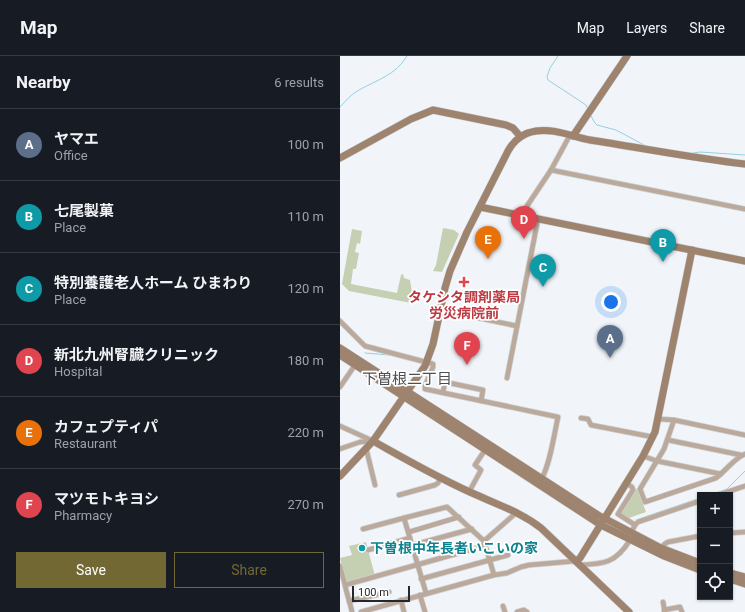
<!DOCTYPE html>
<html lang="en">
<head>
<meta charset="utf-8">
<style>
  body { margin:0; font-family:Roboto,"Noto Sans JP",sans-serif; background:#242831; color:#f1f3f6 }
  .controls { position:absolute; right:12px; bottom:12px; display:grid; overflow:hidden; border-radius:0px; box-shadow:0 1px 3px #0004 }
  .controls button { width:36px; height:36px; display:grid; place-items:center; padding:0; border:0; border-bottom:1px solid #363941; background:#171b24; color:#f1f3f6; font:20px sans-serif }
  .scale { position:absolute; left:12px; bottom:10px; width:58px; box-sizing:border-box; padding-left:4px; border:2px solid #252728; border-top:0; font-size:11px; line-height:14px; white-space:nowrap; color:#252728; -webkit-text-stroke:3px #fff; paint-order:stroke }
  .you { position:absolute; left:271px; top:246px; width:14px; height:14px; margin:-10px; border:3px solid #fff; border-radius:50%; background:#1a73e8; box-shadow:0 0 0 6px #1a73e833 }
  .badge { display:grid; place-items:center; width:26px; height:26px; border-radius:50%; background:#726834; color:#fff; font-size:13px; font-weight:700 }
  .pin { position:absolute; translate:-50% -33px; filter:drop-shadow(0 1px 2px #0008) }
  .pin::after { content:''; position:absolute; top:21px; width:14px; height:12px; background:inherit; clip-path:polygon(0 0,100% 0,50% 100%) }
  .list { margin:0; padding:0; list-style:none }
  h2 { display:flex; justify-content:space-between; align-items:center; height:52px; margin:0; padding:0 16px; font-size:17px }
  h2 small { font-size:13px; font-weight:400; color:#9ea1a6 }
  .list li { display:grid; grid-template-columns:26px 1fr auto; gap:12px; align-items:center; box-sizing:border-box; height:72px; padding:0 16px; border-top:1px solid #363941 }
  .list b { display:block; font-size:15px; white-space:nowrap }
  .list p { margin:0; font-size:13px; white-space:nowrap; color:#9ea1a6 }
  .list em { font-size:13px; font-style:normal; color:#9ea1a6 }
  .actions { display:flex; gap:8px; padding:12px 16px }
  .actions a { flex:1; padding:9px 0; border:1px solid #726834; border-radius:0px; text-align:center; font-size:14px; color:#726834 }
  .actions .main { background:#726834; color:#fff }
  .icon { flex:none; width:22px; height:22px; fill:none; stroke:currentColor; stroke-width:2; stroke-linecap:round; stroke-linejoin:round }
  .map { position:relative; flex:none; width:405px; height:556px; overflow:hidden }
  header { display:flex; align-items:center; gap:24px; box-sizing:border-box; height:56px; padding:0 20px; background:#171b24; border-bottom:1px solid #363941 }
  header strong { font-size:19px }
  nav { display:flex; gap:22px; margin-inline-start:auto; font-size:14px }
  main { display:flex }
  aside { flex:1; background:#171b24 }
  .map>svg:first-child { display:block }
</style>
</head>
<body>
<header>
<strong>Map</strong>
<nav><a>Map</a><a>Layers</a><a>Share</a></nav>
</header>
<main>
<aside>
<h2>Nearby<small>6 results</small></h2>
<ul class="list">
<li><span class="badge" style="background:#5c6f8a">A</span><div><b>ヤマエ</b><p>Office</p></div><em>100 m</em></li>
<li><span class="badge" style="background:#0f9aa8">B</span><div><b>七尾製菓</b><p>Place</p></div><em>110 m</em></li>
<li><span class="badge" style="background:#0f9aa8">C</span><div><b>特別養護老人ホーム ひまわり</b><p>Place</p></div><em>120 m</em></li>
<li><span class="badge" style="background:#e0444e">D</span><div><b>新北九州腎臓クリニック</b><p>Hospital</p></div><em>180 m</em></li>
<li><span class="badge" style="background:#e8710a">E</span><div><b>カフェプティパ</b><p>Restaurant</p></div><em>220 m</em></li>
<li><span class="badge" style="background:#e0444e">F</span><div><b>マツモトキヨシ</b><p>Pharmacy</p></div><em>270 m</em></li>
</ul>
<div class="actions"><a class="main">Save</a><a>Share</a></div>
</aside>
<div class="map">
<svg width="405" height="556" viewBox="0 0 405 556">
  <rect width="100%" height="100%" fill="#f1f5fa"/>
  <g fill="#c4d0b1">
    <path d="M103 172 114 174 119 178 102 216 93 215 96 209Z"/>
    <path d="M12 173 22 175 20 188 17 187 15 196 19 197 16 213H13L11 228 57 237 61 219 63 218 64 222 70 224 72 237H73L71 247 9 235 2 228Z"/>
    <path d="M297 432 306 456 289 462 281 458Z"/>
    <path d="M26 486 35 520 6 528 0 502 12 499 9 490Z"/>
  </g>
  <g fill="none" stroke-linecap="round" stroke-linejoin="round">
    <g stroke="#95d0e0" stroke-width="1">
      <path d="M218 0 210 12 207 21 208 24 246 49 248 53"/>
      <path d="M0 51C6 45 11 38 19 34 37 24 56 19 67 0"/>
      <path d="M251 60 255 67 257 69 276 74 304 89"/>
      <path d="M353 97 360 96 405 99"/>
      <path d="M25 297 49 299"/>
      <path d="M370 439 387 433 405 415"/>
      <path d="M296 464 360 442"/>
    </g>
    <g stroke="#ccd0d4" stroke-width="6">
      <g id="street">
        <path d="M211 114 405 153"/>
        <path d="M181 159 211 114 230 79"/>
        <path d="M100 254 177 270"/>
        <path d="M0 265 25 290 93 308V311L85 330V333L218 361C214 379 210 409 201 424"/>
        <path d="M167 322 198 163"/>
        <path d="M0 331 15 309"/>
        <path d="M103 336 105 326 143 334 141 345"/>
        <path d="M241 362 248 363 251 369 313 381"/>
        <path d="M319 363 334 364 405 379"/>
        <path d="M334 364 324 393 300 433 305 446 376 422C386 415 394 402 405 398"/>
        <path d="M0 370 33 385"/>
        <path d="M328 384 401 399"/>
        <path d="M26 392 35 429"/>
        <path d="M0 393 20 386 31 385"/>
        <path d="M303 400 317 405 381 418"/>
        <path d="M286 427 292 431 293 434 278 458 295 469"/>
        <path d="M129 436 141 414 135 409 145 394"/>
        <path d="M59 439 95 429 98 427 101 421"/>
        <path d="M378 439 405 430"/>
        <path d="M23 473 64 462"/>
        <path d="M69 476 119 461"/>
        <path d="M291 477 295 469 298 466 360 445"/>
        <path d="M390 477 405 476"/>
        <path d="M73 489 132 473"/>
        <path d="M28 494 70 482"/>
        <path d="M322 494C321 490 324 488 328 486L360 480"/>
        <path d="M239 509C264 508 276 507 290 484"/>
        <path d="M0 510 5 529"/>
        <path d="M81 523 168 499"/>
        <path d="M86 537 64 462 107 451 144 485 154 519"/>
        <path d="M80 539 85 556"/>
        <path d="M61 544 64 556"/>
        <path d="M9 545 49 536"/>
        <path d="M323 546 325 556"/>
        <path d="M163 550 165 556"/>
        <path d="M324 554 340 551 342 556"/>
        <path d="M12 556C10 546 7 539 5 529L144 490V485L177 456"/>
        <path d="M21 556 154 519 167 517 181 511 189 509 236 505"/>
        <path d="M177 556 184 554 187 556"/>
      </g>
    </g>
    <g stroke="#ccd0d4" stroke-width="8">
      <g id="secondary">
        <path d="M233 80 287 0"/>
        <path d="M0 102 71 63 93 54 166 69 173 72 180 80"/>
        <path d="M140 151 405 205"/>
        <path d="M0 292 258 459 321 492 360 507"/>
        <path d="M0 299 261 469 324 500 360 514"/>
        <path d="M33 385C67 404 103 425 139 440 161 450 182 457 201 472L289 556"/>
        <path d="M0 420 33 385 85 310 93 288 105 232 110 215 127 176 168 95C174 84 183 77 196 75 214 72 233 81 250 84 302 92 353 102 405 108"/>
        <path d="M236 505 240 502 303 400 315 376 352 194"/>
        <path d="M390 517 405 521"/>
        <path d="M390 523 405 528"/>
      </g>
    </g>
    <use href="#street" stroke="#bba99b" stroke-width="4.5"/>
    <use href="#secondary" stroke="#9e846f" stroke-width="7"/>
  </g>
  <path fill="#e0444e" stroke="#fff" stroke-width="1.5" d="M122 220h4v4h4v4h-4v4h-4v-4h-4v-4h4z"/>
  <circle fill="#0f9aa8" stroke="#fff" stroke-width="1.5" cx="22" cy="492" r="4"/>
  <g text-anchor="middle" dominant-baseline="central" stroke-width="3.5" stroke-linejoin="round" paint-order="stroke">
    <g font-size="14" font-weight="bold" fill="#be3a42" stroke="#fff">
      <text x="124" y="241">タケシタ調剤薬局<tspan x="124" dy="16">労災病院前</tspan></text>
    </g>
    <g font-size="14" font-weight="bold" fill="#0d838f" stroke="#fff" text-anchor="start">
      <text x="30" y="492">下曽根中年長者いこいの家</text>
    </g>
    <g font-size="15" fill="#4b4e52" stroke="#fff">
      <text x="67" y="323">下曽根二丁目</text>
    </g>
  </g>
</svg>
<div class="controls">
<button>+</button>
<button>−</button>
<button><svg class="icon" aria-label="locate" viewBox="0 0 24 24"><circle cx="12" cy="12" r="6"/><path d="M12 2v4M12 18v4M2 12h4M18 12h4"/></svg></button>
</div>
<div class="scale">100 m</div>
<div class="you"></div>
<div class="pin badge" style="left:270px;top:302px;background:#5c6f8a">A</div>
<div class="pin badge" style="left:323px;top:206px;background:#0f9aa8">B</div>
<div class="pin badge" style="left:203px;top:231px;background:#0f9aa8">C</div>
<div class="pin badge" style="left:184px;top:183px;background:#e0444e">D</div>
<div class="pin badge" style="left:148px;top:203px;background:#e8710a">E</div>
<div class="pin badge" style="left:127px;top:309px;background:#e0444e">F</div>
</div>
</main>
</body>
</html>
